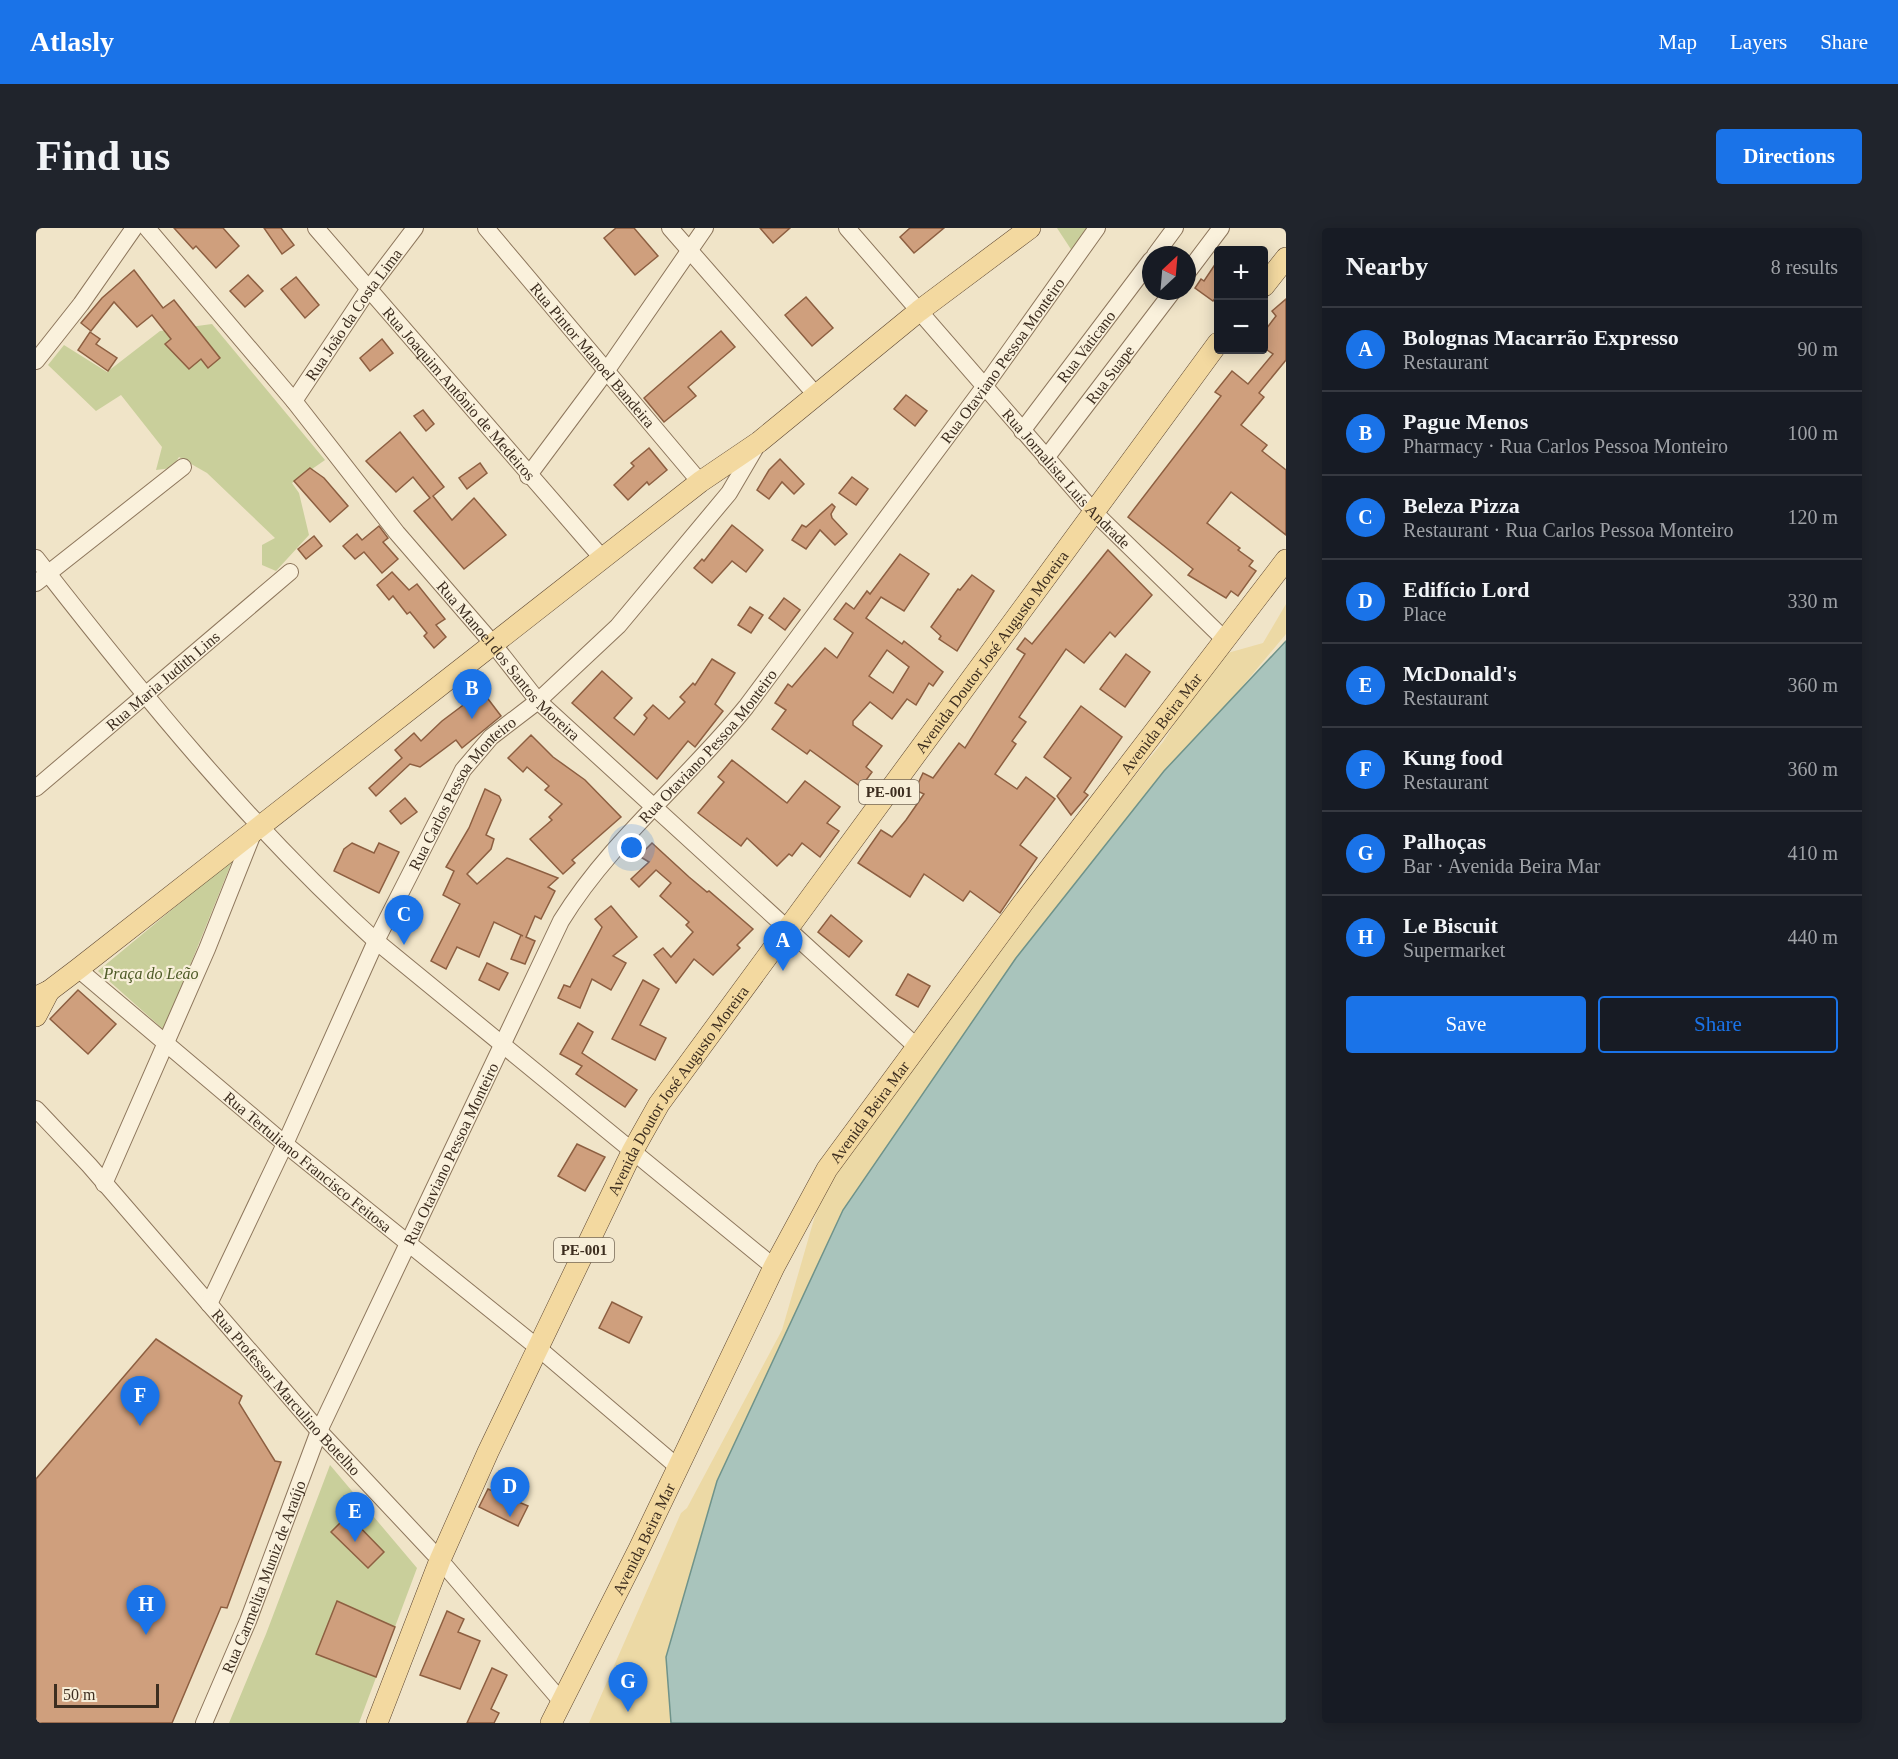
<!DOCTYPE html>
<html lang="en">
<head>
<meta charset="utf-8">
<style>
  body { margin:0; font-family:Georgia,serif; background:#20242c; color:#f1f3f6 }
  .controls { position:absolute; right:18px; top:18px; display:grid; overflow:hidden; border-radius:6px; box-shadow:0 3px 15px #0003 }
  .controls button { width:54px; height:54px; display:grid; place-items:center; padding:0; border:0; border-bottom:2px solid #363941; background:#171b24; color:#f1f3f6; font:30px sans-serif }
  .compass { position:absolute; left:1106px; top:18px; width:54px; height:54px; border-radius:50%; background:#171b24; box-shadow:0 3px 15px #0003; rotate:26deg }
  .scale { position:absolute; left:18px; bottom:15px; width:105px; box-sizing:border-box; padding-left:6px; border:3px solid #3d2e20; border-top:0; font-size:16px; line-height:21px; white-space:nowrap; color:#3d2e20; -webkit-text-stroke:4px #f7eed8; paint-order:stroke }
  .you { position:absolute; left:596px; top:620px; width:21px; height:21px; margin:-15px; border:4px solid #fff; border-radius:50%; background:#1a73e8; box-shadow:0 0 0 9px #1a73e833 }
  .badge { display:grid; place-items:center; width:39px; height:39px; border-radius:50%; background:#1a73e8; color:#fff; font-size:20px; font-weight:700 }
  .pin { position:absolute; translate:-50% -50px; filter:drop-shadow(0 2px 3px #0008) }
  .pin::after { content:''; position:absolute; top:32px; width:21px; height:18px; background:inherit; clip-path:polygon(0 0,100% 0,50% 100%) }
  .list { margin:0; padding:0; list-style:none }
  h2 { display:flex; justify-content:space-between; align-items:center; height:78px; margin:0; padding:0 24px; font-size:26px }
  h2 small { font-size:20px; font-weight:400; color:#9ea1a6 }
  .list li { display:grid; grid-template-columns:39px 1fr auto; gap:18px; align-items:center; box-sizing:border-box; height:84px; padding:0 24px; border-top:2px solid #363941 }
  .list b { display:block; font-size:22px; white-space:nowrap }
  .list p { margin:0; font-size:20px; white-space:nowrap; color:#9ea1a6 }
  .list em { font-size:20px; font-style:normal; color:#9ea1a6 }
  .actions { display:flex; gap:12px; padding:18px 24px }
  .actions a { flex:1; padding:14px 0; border:2px solid #1a73e8; border-radius:6px; text-align:center; font-size:21px; color:#1a73e8 }
  .actions .main { background:#1a73e8; color:#fff }
  .map { position:relative; flex:none; width:1250px; height:1495px; overflow:hidden; border-radius:6px }
  header { display:flex; align-items:center; gap:36px; box-sizing:border-box; height:84px; padding:0 30px; background:#1a73e8; color:#fff }
  header strong { font-size:28px }
  nav { display:flex; gap:33px; margin-inline-start:auto; font-size:21px }
  .intro { display:flex; align-items:center; justify-content:space-between; box-sizing:border-box; height:144px; padding:0 36px }
  h1 { margin:0; font-size:42px }
  .button { padding:15px 27px; border-radius:6px; background:#1a73e8; color:#fff; font-size:21px; font-weight:700 }
  main { display:flex; gap:36px; padding:0 36px }
  aside { flex:1; background:#171b24; border-radius:6px; box-shadow:0 3px 15px #0003 }
  .map>svg:first-child { display:block }
</style>
</head>
<body>
<header>
<strong>Atlasly</strong>
<nav><a>Map</a><a>Layers</a><a>Share</a></nav>
</header>
<div class="intro"><h1>Find us</h1><a class="button">Directions</a></div>
<main>
<div class="map">
<svg width="1250" height="1495" viewBox="0 0 1250 1495">
  <rect width="100%" height="100%" fill="#f0e4c8"/>
  <g fill="#c9cf9b">
    <path d="M1021 0H1058L1040 29Z"/>
    <path d="M176 96 289 232 256 255 263 265 273 307 240 343 226 337V317L239 310 171 245 143 229 136 240 120 242 126 219 85 167 60 183 12 137 28 117 71 144 124 103Z"/>
    <path d="M197 631 128 802 62 743Z"/>
    <path d="M294 1237 381 1340 323 1495H193L230 1406Z"/>
  </g>
  <path fill="#ecd9a5" d="M1250 376V406L980 730 807 982 686 1251 681 1255 630 1429 635 1495H553L645 1285 651 1280 746 1102 785 967 973 699 1127 514 1161 460 1188 426 1227 415Z"/>
  <path fill="#a9c4bc" stroke="#6f938a" stroke-width="1.5" d="M1250 413V1495H635L630 1429 681 1253 807 982 980 730 1128 543Z"/>
  <g fill="#cf9f7d" stroke="#8d5f41" stroke-width="1.5" fill-rule="evenodd">
    <path d="M138 0H187L203 18 180 40 160 18 157 21Z"/>
    <path d="M228 0H245L258 17 246 26Z"/>
    <path d="M580 0H598L622 28 599 47 568 10Z"/>
    <path d="M724 0H754L737 15Z"/>
    <path d="M874 0H908L878 25 864 9Z"/>
    <path d="M1182 32V67L1177 73 1159 60 1165 51 1168 53Z"/>
    <path d="M98 42 127 80 138 72 184 130 172 140 165 131 153 141 129 116 135 111 116 87 101 99 78 74 55 103 45 95 66 70Z"/>
    <path d="M212 47 227 63 209 79 194 63Z"/>
    <path d="M260 49 283 77 269 90 245 61Z"/>
    <path d="M770 69 797 100 776 118 749 87Z"/>
    <path d="M1250 71V132L1223 165 1228 169 1205 197 1231 217 1226 223 1250 242V307L1195 264 1171 295 1204 320 1202 322 1217 333 1213 338 1220 343 1202 368 1195 363 1190 370 1152 347 1157 341 1092 289 1185 168 1179 164 1196 143 1212 156 1237 126 1227 119V105L1240 88 1236 83Z"/>
    <path d="M685 103 699 119 652 159 660 168 628 194 608 170Z"/>
    <path d="M54 104 64 111 60 116 81 130 72 143 42 122Z"/>
    <path d="M346 111 357 125 334 143 324 130Z"/>
    <path d="M870 167 891 183 879 198 858 181Z"/>
    <path d="M387 182 398 196 390 203 378 188Z"/>
    <path d="M364 204 408 259 397 268 416 292 438 270 470 307 428 341 378 283 394 270 377 249 360 264 330 233Z"/>
    <path d="M613 220 631 242 613 257 611 254 592 272 578 257 598 238 595 235Z"/>
    <path d="M744 231 768 256 758 266 746 254 733 271 721 262 733 242Z"/>
    <path d="M444 235 451 245 431 261 423 250Z"/>
    <path d="M274 240 288 250 312 278 294 294 258 253Z"/>
    <path d="M816 249 832 261 820 277 803 265Z"/>
    <path d="M796 276 799 279 795 286 796 290 811 306 799 317 784 302 770 321 756 312 766 297 770 299Z"/>
    <path d="M696 297 727 322 710 344 696 333 676 355 658 340 666 331 668 333Z"/>
    <path d="M343 298 352 310 347 314 362 331 346 345 328 324 319 331 307 318 321 306 326 312Z"/>
    <path d="M278 308 286 318 270 331 262 321Z"/>
    <path d="M1072 322 1116 367 1079 409 1074 404 1048 435 1030 421 983 489 990 494 976 513 980 516 959 546 981 561 990 549 1019 571 984 617 1001 630 964 685 934 663 927 673 888 646 874 669 822 635 845 602 856 609 870 592 888 566 879 562 887 545 897 550 923 515 929 520 989 426 981 421 989 410 996 416Z"/>
    <path d="M864 326 893 346 868 383 845 369 830 390 866 416 868 413 907 444 897 458 893 455 880 477 871 471 856 491 834 474 817 493V497L846 518 830 539 836 544 825 559 774 522 771 526 736 501 750 482 739 475 752 456 756 459 789 420 801 430 817 405 798 391 810 375 818 381 831 363 834 366ZM851 422 873 439 857 465 833 448Z"/>
    <path d="M356 344 373 362 381 356 409 391 400 397 410 409 398 420 388 408 391 405 374 384 371 386 357 368 353 372 341 357Z"/>
    <path d="M936 347 958 363 921 423 903 411 905 408 895 399 922 361 924 362Z"/>
    <path d="M748 370 764 382 749 402 733 390Z"/>
    <path d="M714 379 727 387 715 405 702 397Z"/>
    <path d="M1090 426 1114 444 1089 479 1064 461Z"/>
    <path d="M676 431 699 445 679 476 687 483 659 519 652 513 621 551 536 475 566 443 596 470 578 490 598 507 611 490 608 487 617 477 633 491 649 474 644 469 657 455 659 457Z"/>
    <path d="M446 463 465 488 426 520 420 512 384 539 374 536 340 568 333 560 366 530 359 522 378 505 385 513 406 493Z"/>
    <path d="M1045 478 1086 509 1048 564 1052 567 1035 587 1021 568 1035 550 1008 529Z"/>
    <path d="M495 507 517 529 549 552 585 589 536 632 539 635 527 646 494 611 516 592 513 589 526 576 509 562 513 558 491 539 487 544 472 530Z"/>
    <path d="M696 532 751 575 769 553 804 579 791 595 803 603 784 629 766 615 756 628 753 626 741 638 711 610 705 618 662 585 688 554 682 549Z"/>
    <path d="M449 561 463 568 465 572 450 607 458 611 455 621 431 646 441 656 471 630 522 650 512 659 519 663 505 691 499 688 490 709 499 713 489 736 475 731 485 707 487 708 458 694 443 729 421 719 410 741 395 733 424 676 407 667 418 643 410 639 433 600Z"/>
    <path d="M369 570 381 584 365 596 354 583Z"/>
    <path d="M316 615 338 625 343 615 363 624 343 665 298 643 308 621Z"/>
    <path d="M616 615 653 649 671 664 673 663 717 701 701 717 704 720 677 747 658 731 640 755 618 727 627 720 635 729 657 704 650 697 653 694 624 668 635 655 620 642 603 659 595 651 613 634 603 628Z"/>
    <path d="M575 678 601 709 577 728 590 735 575 762 556 751 544 780 522 770 528 757 534 759 566 699 559 691Z"/>
    <path d="M795 687 826 713 813 729 782 704Z"/>
    <path d="M451 735 472 745 463 762 443 752Z"/>
    <path d="M872 746 894 758 882 779 860 767Z"/>
    <path d="M607 752 623 761 604 797 630 810 619 832 576 811Z"/>
    <path d="M42 762 80 796 52 826 14 791Z"/>
    <path d="M542 795 557 804 546 825 601 862 589 879 540 846 546 838 524 826Z"/>
    <path d="M541 916 569 929 549 963 522 948Z"/>
    <path d="M576 1074 606 1089 593 1115 563 1100Z"/>
    <path d="M120 1111 206 1168 203 1175 239 1233 245 1234 191 1380 185 1379 136 1495H0V1251Z"/>
    <path d="M452 1261 492 1278 482 1298 443 1279Z"/>
    <path d="M312 1287 348 1324 332 1340 295 1304Z"/>
    <path d="M301 1373 359 1399 340 1449 280 1426Z"/>
    <path d="M411 1383 428 1391 422 1404 444 1413 424 1461 384 1447Z"/>
    <path d="M456 1440 471 1447 455 1481 463 1485 458 1495H431Z"/>
  </g>
  <g fill="none" stroke-linecap="round" stroke-linejoin="round">
    <g stroke="#8d765c" stroke-width="18">
      <g id="minor">
        <path id="s1" d="M111 0 258 173 361 305 458 417 502 473 882 820"/>
        <path id="s2" d="M280 0 567 331"/>
        <path id="s3" d="M450 0 664 254"/>
        <path d="M634 0 780 167"/>
        <path id="s4" d="M811 0 1057 283 1188 411"/>
        <path d="M1119 27 1139 0"/>
        <path d="M1151 45 1185 0"/>
        <path d="M0 133 45 76 98 0"/>
        <path id="s5" d="M258 173 332 62 379 0"/>
        <path id="s6" d="M986 203 1115 32"/>
        <path id="s7" d="M1010 230 1137 63"/>
        <path d="M492 248 571 142 669 0"/>
        <path d="M0 330C105 465 213 598 340 713L738 1039"/>
        <path d="M0 355 147 239"/>
        <path id="s8" d="M0 560 254 344"/>
        <path id="s9" d="M42 741 249 916 501 1119 643 1240"/>
        <path id="s10" d="M0 881 53 937 283 1203 404 1332 526 1474"/>
        <path d="M68 956 171 721 218 603"/>
        <path id="s11" d="M173 1076 249 916 340 713 427 542 455 509 502 473 582 398 693 265 720 219"/>
        <path id="s12" d="M168 1495 212 1393 283 1203 525 693C574 613 651 552 710 479L948 159 1061 0"/>
      </g>
    </g>
    <g stroke="#5b4430" stroke-width="22">
      <g id="major">
        <path d="M1228 58 1250 30"/>
        <path d="M0 769 13 763 42 741 664 254 723 214 883 83 994 0"/>
        <path d="M0 788 13 763"/>
        <path id="s13" d="M341 1495 404 1332 452 1224 596 924 623 876 1182 115"/>
        <path id="s14" d="M515 1495 603 1321 738 1039 791 941 987 675 1250 332"/>
      </g>
    </g>
    <use href="#minor" stroke="#faf1dc" stroke-width="16"/>
    <use href="#major" stroke="#f3d9a0" stroke-width="21"/>
  </g>
  <g text-anchor="middle" dominant-baseline="central" stroke-width="4.5" stroke-linejoin="round" paint-order="stroke">
    <g fill="#f7eed8" stroke="#756857" stroke-width="1.5">
      <rect x="823" y="552" width="60" height="24" rx="4.5"/>
      <rect x="518" y="1010" width="60" height="24" rx="4.5"/>
    </g>
    <g font-size="15" font-weight="bold" fill="#3d2e20">
      <text x="853" y="564">PE-001</text>
      <text x="548" y="1022">PE-001</text>
    </g>
    <g font-size="16" fill="#3d2e20" stroke="#f7eed8">
      <text stroke="none"><textPath href="#s5" startOffset="105">Rua João da Costa Lima</textPath></text>
      <text stroke="none"><textPath href="#s6" startOffset="106">Rua Vaticano</textPath></text>
      <text stroke="none"><textPath href="#s3" startOffset="166">Rua Pintor Manoel Bandeira</textPath></text>
      <text stroke="none"><textPath href="#s12" startOffset="1593">Rua Otaviano Pessoa Monteiro</textPath></text>
      <text stroke="none"><textPath href="#s7" startOffset="105">Rua Suape</textPath></text>
      <text stroke="none"><textPath href="#s2" startOffset="219">Rua Joaquim Antônio de Medeiros</textPath></text>
      <text stroke="none"><textPath href="#s4" startOffset="333">Rua Jornalista Luís Andrade</textPath></text>
      <text stroke="none"><textPath href="#s13" startOffset="1242">Avenida Doutor José Augusto Moreira</textPath></text>
      <text stroke="none"><textPath href="#s1" startOffset="564">Rua Manoel dos Santos Moreira</textPath></text>
      <text stroke="none"><textPath href="#s8" startOffset="166">Rua Maria Judith Lins</textPath></text>
      <text stroke="none"><textPath href="#s14" startOffset="1176">Avenida Beira Mar</textPath></text>
      <text stroke="none"><textPath href="#s12" startOffset="1107">Rua Otaviano Pessoa Monteiro</textPath></text>
      <text stroke="none"><textPath href="#s11" startOffset="572">Rua Carlos Pessoa Monteiro</textPath></text>
      <text stroke="none"><textPath href="#s13" startOffset="702">Avenida Doutor José Augusto Moreira</textPath></text>
      <text stroke="none"><textPath href="#s14" startOffset="690">Avenida Beira Mar</textPath></text>
      <text stroke="none"><textPath href="#s12" startOffset="621">Rua Otaviano Pessoa Monteiro</textPath></text>
      <text stroke="none"><textPath href="#s9" startOffset="300">Rua Tertuliano Francisco Feitosa</textPath></text>
      <text stroke="none"><textPath href="#s10" startOffset="378">Rua Professor Marculino Botelho</textPath></text>
      <text stroke="none"><textPath href="#s14" startOffset="206">Avenida Beira Mar</textPath></text>
      <text stroke="none"><textPath href="#s12" startOffset="158">Rua Carmelita Muniz de Araújo</textPath></text>
    </g>
    <g font-size="16" font-style="italic" fill="#4d5a26" stroke="#f7eed8">
      <text x="115" y="745">Praça do Leão</text>
    </g>
  </g>
</svg>
<div class="controls">
<button>+</button>
<button>−</button>
</div>
<svg class="compass" viewBox="-18 -18 36 36"><path d="M0-13l5 13h-10z" fill="#e53935"/><path d="M0 13l5-13h-10z" fill="#9ea1a6"/></svg>
<div class="scale">50 m</div>
<div class="you"></div>
<div class="pin badge" style="left:747px;top:743px">A</div>
<div class="pin badge" style="left:436px;top:491px">B</div>
<div class="pin badge" style="left:368px;top:717px">C</div>
<div class="pin badge" style="left:474px;top:1289px">D</div>
<div class="pin badge" style="left:319px;top:1314px">E</div>
<div class="pin badge" style="left:104px;top:1198px">F</div>
<div class="pin badge" style="left:592px;top:1484px">G</div>
<div class="pin badge" style="left:110px;top:1407px">H</div>
</div>
<aside>
<h2>Nearby<small>8 results</small></h2>
<ul class="list">
<li><span class="badge">A</span><div><b>Bolognas Macarrão Expresso</b><p>Restaurant</p></div><em>90 m</em></li>
<li><span class="badge">B</span><div><b>Pague Menos</b><p>Pharmacy · Rua Carlos Pessoa Monteiro</p></div><em>100 m</em></li>
<li><span class="badge">C</span><div><b>Beleza Pizza</b><p>Restaurant · Rua Carlos Pessoa Monteiro</p></div><em>120 m</em></li>
<li><span class="badge">D</span><div><b>Edifício Lord</b><p>Place</p></div><em>330 m</em></li>
<li><span class="badge">E</span><div><b>McDonald's</b><p>Restaurant</p></div><em>360 m</em></li>
<li><span class="badge">F</span><div><b>Kung food</b><p>Restaurant</p></div><em>360 m</em></li>
<li><span class="badge">G</span><div><b>Palhoças</b><p>Bar · Avenida Beira Mar</p></div><em>410 m</em></li>
<li><span class="badge">H</span><div><b>Le Biscuit</b><p>Supermarket</p></div><em>440 m</em></li>
</ul>
<div class="actions"><a class="main">Save</a><a>Share</a></div>
</aside>
</main>
</body>
</html>
